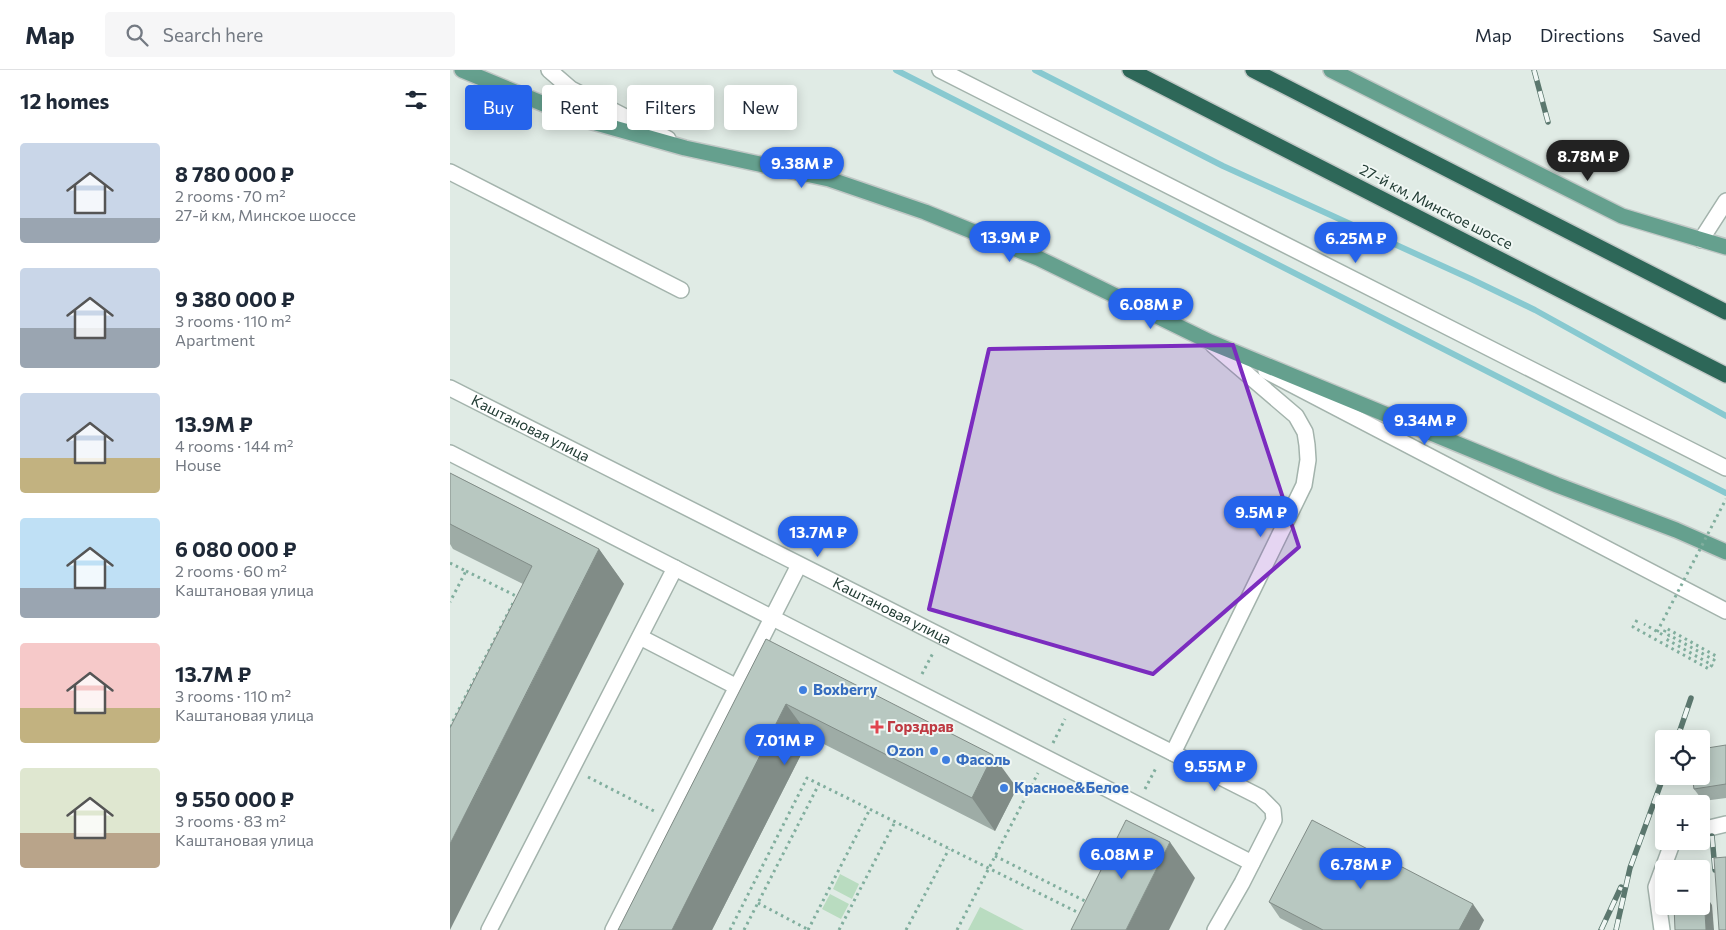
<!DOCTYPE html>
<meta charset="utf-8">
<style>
body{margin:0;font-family:Commissioner,sans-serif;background:#f6f6f7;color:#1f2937;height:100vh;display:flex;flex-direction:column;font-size:19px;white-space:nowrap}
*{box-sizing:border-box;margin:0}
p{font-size:16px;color:#747a83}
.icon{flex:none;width:28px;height:28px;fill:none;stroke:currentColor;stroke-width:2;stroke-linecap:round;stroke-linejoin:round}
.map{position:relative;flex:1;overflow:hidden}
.panel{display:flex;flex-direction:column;background:#fff;width:450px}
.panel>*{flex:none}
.hud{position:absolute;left:15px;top:15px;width:475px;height:45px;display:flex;gap:10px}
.tools{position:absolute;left:1205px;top:660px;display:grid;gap:10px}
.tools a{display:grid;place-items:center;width:55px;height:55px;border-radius:5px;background:#fff;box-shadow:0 2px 12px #0003;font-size:25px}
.price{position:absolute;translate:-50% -42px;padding:0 11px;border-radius:18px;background:#2563eb;color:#fff;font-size:16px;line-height:32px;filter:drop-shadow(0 1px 2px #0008)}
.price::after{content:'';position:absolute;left:50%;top:30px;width:15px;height:11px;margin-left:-8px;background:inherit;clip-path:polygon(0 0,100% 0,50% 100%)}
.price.on{background:#222;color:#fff}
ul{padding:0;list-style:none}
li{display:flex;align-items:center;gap:15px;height:125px;padding:0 20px}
li span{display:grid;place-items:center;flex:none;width:140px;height:100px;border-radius:5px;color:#555}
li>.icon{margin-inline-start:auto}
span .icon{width:60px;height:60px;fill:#fffc;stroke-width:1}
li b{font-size:21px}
h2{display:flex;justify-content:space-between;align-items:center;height:60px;padding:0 20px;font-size:21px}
.chip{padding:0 18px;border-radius:5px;background:#fff;box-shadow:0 2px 12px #0003;font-size:18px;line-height:45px}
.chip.on{background:#2563eb;color:#fff}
header{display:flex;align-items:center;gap:30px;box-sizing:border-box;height:70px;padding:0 25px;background:#fff;border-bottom:1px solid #e0e1e3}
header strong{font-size:24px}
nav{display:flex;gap:28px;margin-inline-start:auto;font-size:18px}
.search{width:350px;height:45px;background:#f6f6f7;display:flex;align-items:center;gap:12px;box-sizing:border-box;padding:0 18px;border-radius:5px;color:#747a83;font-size:19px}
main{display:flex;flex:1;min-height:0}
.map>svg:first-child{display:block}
.green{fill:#b9dcc0}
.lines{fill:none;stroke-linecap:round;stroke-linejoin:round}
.stream{stroke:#88c9d0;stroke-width:6}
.minor-casing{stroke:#a3b3ac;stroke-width:18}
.major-casing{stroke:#c1c8c6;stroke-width:18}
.highway-casing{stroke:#c1c8c6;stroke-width:18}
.path{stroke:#81ae9e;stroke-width:3;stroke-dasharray:2.5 4;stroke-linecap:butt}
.minor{stroke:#fff;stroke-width:15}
.major{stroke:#65a08e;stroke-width:15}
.highway{stroke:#2d6758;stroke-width:15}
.rail-casing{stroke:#5b776e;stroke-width:5.5}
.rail{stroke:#f0f7f4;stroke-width:4;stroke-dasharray:11;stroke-linecap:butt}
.path-bridge{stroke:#81ae9e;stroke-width:3;stroke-dasharray:2.5 4;stroke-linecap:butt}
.wall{fill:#9eaca6}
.shaded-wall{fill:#818c87}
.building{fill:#b8c8c1;stroke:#818c87}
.marked{fill:#7b2cbf;fill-opacity:0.2;stroke:#7b2cbf;stroke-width:4;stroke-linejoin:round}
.shop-dot{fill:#3f7fe0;stroke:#f0f7f4;stroke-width:2}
.health-dot{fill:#e0444e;stroke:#f0f7f4;stroke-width:2}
.labels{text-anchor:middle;stroke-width:4;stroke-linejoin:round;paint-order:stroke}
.street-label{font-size:15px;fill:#213b33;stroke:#f0f7f4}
.shop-label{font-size:15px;font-weight:bold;fill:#366cbe;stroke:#f0f7f4;text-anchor:start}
.health-label{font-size:15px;font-weight:bold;fill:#be3a42;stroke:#f0f7f4;text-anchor:start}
</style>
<header>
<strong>Map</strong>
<div class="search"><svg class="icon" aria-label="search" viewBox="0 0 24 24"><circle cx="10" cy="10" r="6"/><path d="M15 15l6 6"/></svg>Search here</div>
<nav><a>Map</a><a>Directions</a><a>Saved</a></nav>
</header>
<main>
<section class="panel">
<h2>12 homes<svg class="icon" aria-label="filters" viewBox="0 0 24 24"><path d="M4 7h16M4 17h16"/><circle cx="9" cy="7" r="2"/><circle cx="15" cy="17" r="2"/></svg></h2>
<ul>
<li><span style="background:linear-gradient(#c9d6e8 75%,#9aa5b1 0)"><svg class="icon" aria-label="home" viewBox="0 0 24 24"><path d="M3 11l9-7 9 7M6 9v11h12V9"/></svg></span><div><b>8 780 000 ₽</b><p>2 rooms · 70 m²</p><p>27-й км, Минское шоссе</p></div></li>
<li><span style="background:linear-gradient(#c9d6e8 60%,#9aa5b1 0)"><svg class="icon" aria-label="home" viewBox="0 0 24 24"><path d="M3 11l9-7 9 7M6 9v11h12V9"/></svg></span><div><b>9 380 000 ₽</b><p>3 rooms · 110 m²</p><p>Apartment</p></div></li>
<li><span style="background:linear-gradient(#c9d6e8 65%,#c2b280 0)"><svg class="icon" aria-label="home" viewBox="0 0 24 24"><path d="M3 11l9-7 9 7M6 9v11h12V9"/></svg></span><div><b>13.9M ₽</b><p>4 rooms · 144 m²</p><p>House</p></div></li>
<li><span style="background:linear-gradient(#bfe0f5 70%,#9aa5b1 0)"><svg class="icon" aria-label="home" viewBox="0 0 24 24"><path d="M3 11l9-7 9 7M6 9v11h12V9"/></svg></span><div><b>6 080 000 ₽</b><p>2 rooms · 60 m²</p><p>Каштановая улица</p></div></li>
<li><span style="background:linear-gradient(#f6c9c9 65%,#c2b280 0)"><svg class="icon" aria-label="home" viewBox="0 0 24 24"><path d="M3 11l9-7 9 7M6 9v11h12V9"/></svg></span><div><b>13.7M ₽</b><p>3 rooms · 110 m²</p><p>Каштановая улица</p></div></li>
<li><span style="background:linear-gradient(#dfe7d0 65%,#b9a48a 0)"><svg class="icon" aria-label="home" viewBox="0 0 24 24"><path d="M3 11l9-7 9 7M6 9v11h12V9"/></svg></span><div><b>9 550 000 ₽</b><p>3 rooms · 83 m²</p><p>Каштановая улица</p></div></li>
</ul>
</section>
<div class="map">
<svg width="1276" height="860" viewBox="0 0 1276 860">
<rect width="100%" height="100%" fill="#e0ebe5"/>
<g class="green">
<polygon points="390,804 409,814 402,829 383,819"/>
<polygon points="380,824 399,834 391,849 372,839"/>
<polygon points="530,837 574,860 518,860"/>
</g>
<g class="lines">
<g class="stream">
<polyline points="446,0 1276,423"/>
<polyline points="585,0 773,96 1021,209 1085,240 1276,346"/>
</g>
<defs>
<g id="minor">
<polyline points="99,0 121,19 218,69"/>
<polyline points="490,0 1276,398"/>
<polyline points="0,102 231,220"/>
<polyline points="1251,170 1276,131"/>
<polyline points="816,301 1276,541"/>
<path id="s1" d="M0,318L810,727L823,740L824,750L792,813L765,860"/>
<polyline points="0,383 802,793"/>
<polyline points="190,567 287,617"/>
<polyline points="723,683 854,415 858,390 857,375 855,362 846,346 763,275"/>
<polyline points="1251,760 1276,754"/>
<polyline points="39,860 225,498"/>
<polyline points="163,860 349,495"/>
<polyline points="1212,860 1206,817 1223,771"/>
</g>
<g id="major">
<polyline points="12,0 125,47 235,78 379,109 475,142 588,188 760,272 1107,415 1226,460 1276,482"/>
<polyline points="881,0 1172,146 1276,177"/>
</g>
<g id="highway">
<polyline points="680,0 1276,305"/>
<polyline points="803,0 1276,242"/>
</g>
</defs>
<use href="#minor" class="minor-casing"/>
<use href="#major" class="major-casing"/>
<use href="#highway" class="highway-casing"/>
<g class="path">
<polyline points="0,493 16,501 0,532"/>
<polyline points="16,501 70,528"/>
<polyline points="1187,550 1183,557 1259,599 1262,595 1216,569 1219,565 1264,590 1266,586 1216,558 1213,565 1194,554"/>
<polyline points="472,604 484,581"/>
<polyline points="0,657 63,533"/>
<polyline points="603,673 615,649"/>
<polyline points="138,707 204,741"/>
<polyline points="695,719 707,696"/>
<polyline points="545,786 637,832"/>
<polyline points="308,833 359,860"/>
<polyline points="280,860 357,708 369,714"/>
<polyline points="294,860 369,714 631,844"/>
<polyline points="358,860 420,739"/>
<polyline points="389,860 445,752"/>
<polyline points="456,860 499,779"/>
<polyline points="507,860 588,703"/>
</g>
<use href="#minor" class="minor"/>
<use href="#major" class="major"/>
<use href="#highway" class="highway"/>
<defs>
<g id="rail">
<polyline points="1084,0 1098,52"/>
<polyline points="1227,669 1241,628"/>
<polyline points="1262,766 1265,800"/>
<polyline points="1151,860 1171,817"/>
<polyline points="1166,860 1180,798 1214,705"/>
</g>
</defs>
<use href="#rail" class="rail-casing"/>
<use href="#rail" class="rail"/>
<polyline class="path-bridge" points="1207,562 1276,429"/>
</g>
<g class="wall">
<polygon points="0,403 149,479 174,514 73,514 3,479 0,474"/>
<polygon points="316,569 567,718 545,761 360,667 262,860 168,860"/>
<polygon points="1276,675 1276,728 1253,731 1244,719"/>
<polygon points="819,832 1034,850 1029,860 853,860 830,848"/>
</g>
<g class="shaded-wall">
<polygon points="149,479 174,514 0,860 0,774"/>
<polygon points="336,634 360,667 262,860 222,860"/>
<polygon points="543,685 567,718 545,761 522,728"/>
<polygon points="720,772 745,808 719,860 676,860"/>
<polygon points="1254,823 1262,835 1264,860 1256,860"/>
<polygon points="1023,834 1034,850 1029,860 1009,860"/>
</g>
<g class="building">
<polygon points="0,403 149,479 0,774 0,658 82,496 0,454"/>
<polygon points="316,569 543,685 522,728 336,634 222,860 168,860"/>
<polygon points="1276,675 1276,714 1244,719 1242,706 1251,706 1251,679"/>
<polygon points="676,750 720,772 676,860 621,860"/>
<polygon points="862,750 1023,834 1009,860 873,860 819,832"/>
<polygon points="1276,787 1276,860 1269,860 1264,788"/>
<polygon points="1251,823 1254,823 1256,860 1225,860 1224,836 1251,836"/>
</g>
<path class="marked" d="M783,275L849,477L703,604L479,539L539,279Z"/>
<g class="shop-dot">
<circle cx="353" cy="620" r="5"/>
<circle cx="484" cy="681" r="5"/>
<circle cx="496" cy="690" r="5"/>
<circle cx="554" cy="718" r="5"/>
</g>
<path class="health-dot" d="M424.5 649.5h5v5h5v5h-5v5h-5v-5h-5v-5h5z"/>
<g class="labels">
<g class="street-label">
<text transform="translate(986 137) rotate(27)" y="5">27-й км, Минское шоссе</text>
<text dy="5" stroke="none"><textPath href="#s1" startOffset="90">Каштановая улица</textPath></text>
<text dy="5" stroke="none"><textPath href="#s1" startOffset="495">Каштановая улица</textPath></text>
</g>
<g class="shop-label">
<text x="363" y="625">Boxberry</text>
<text x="474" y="686" text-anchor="end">Ozon</text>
<text x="506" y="695">Фасоль</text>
<text x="564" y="723">Красное&amp;Белое</text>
</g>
<g class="health-label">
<text x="437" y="662">Горздрав</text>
</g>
</g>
</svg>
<div class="tools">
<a><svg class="icon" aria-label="locate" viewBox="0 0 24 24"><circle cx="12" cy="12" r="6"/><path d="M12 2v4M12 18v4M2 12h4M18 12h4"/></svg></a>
<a>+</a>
<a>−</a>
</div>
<b class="price on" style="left:1138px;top:112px">8.78M ₽</b>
<b class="price" style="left:352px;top:119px">9.38M ₽</b>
<b class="price" style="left:560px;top:193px">13.9M ₽</b>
<b class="price" style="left:906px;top:194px">6.25M ₽</b>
<b class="price" style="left:701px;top:260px">6.08M ₽</b>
<b class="price" style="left:975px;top:376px">9.34M ₽</b>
<b class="price" style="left:811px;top:468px">9.5M ₽</b>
<b class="price" style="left:368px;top:488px">13.7M ₽</b>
<b class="price" style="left:335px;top:696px">7.01M ₽</b>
<b class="price" style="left:765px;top:722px">9.55M ₽</b>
<b class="price" style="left:672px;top:810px">6.08M ₽</b>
<b class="price" style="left:911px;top:820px">6.78M ₽</b>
<div class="hud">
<a class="chip on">Buy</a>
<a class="chip">Rent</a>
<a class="chip">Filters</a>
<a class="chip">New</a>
</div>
</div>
</main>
